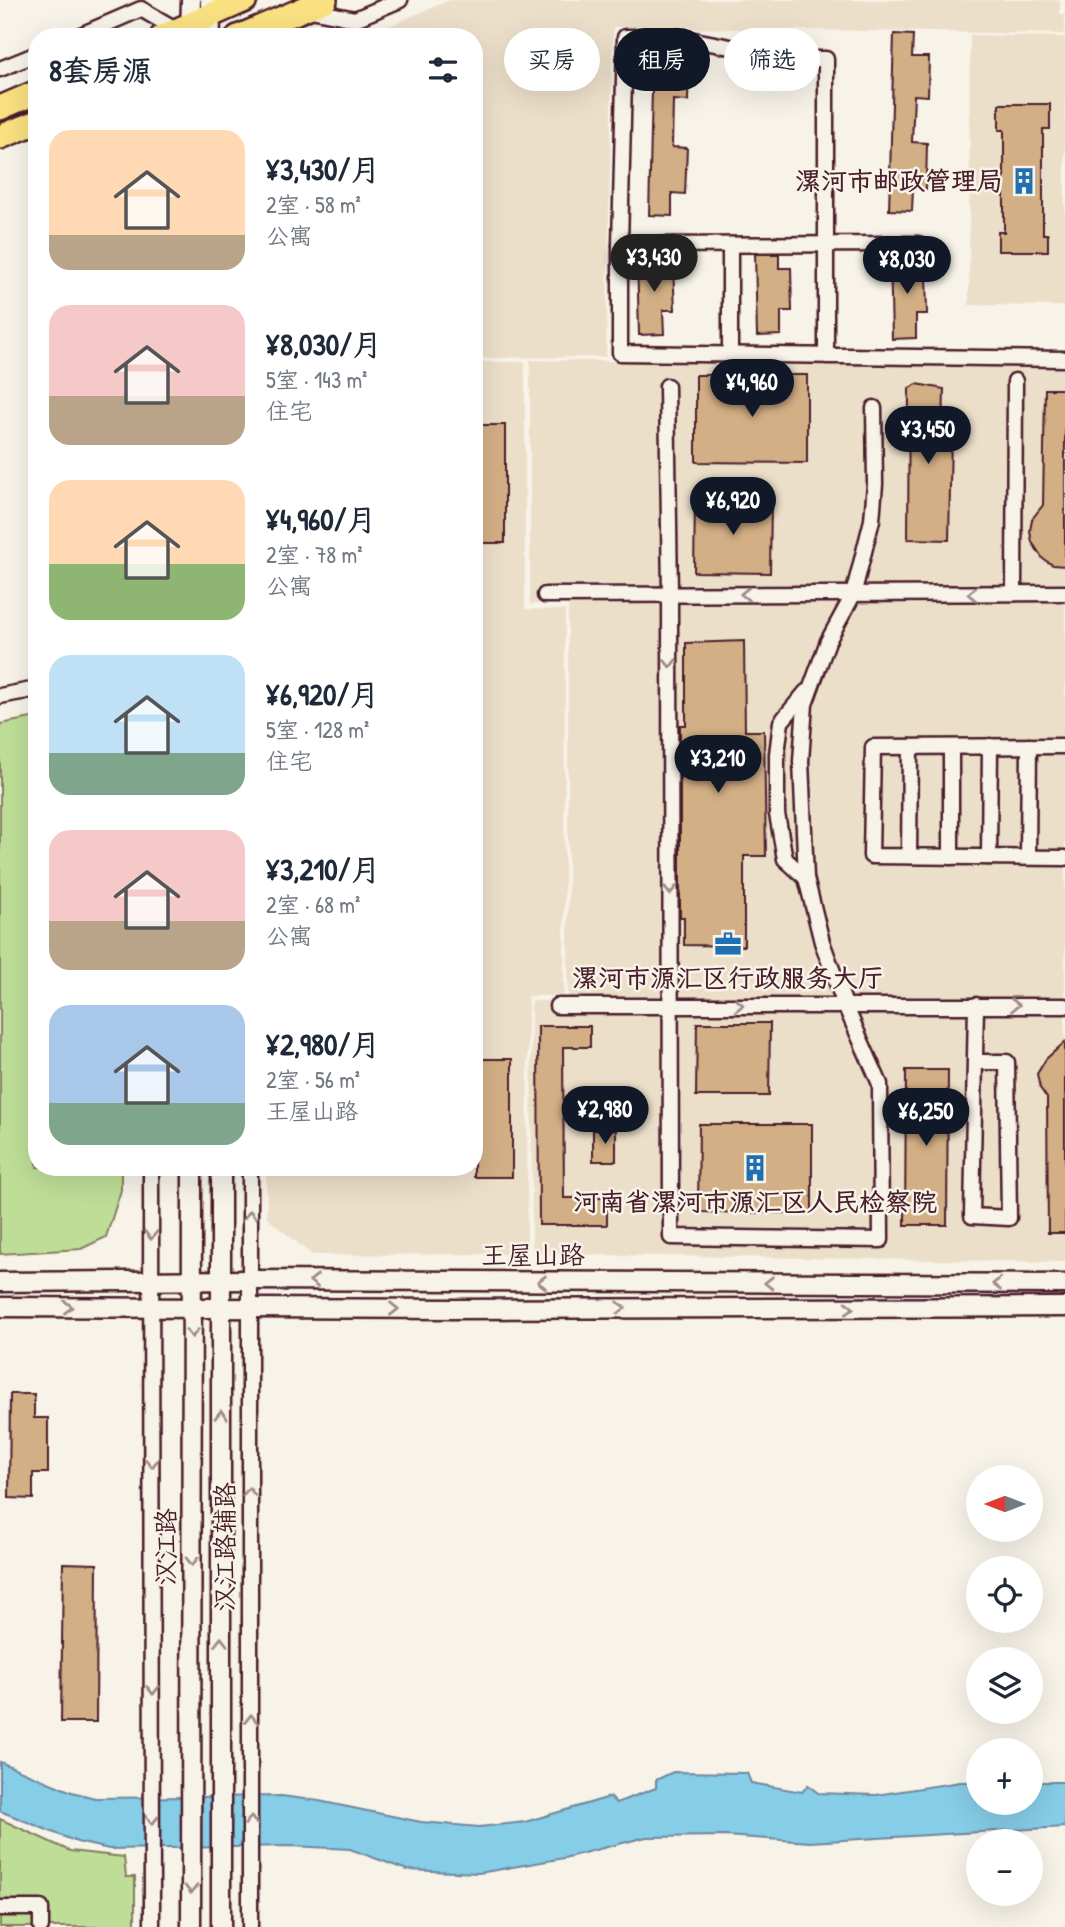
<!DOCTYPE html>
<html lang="zh">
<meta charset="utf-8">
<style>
body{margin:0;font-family:"Patrick Hand","LXGW WenKai TC",sans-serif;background:#f2f2f3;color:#1f2937;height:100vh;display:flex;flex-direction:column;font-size:26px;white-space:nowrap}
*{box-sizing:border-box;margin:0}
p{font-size:23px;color:#747a83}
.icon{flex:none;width:38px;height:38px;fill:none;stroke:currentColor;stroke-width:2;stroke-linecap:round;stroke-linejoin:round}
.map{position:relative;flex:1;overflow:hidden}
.panel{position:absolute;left:28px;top:28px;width:455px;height:1148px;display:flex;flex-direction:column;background:#fff;border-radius:28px;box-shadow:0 7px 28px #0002}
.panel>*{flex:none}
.top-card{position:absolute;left:504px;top:28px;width:455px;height:63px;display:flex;gap:14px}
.needle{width:46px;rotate:270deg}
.fabs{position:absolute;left:966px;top:1465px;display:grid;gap:14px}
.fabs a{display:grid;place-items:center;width:77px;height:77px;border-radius:50%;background:#fff;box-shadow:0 7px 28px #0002;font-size:35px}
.price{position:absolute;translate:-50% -60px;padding:0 16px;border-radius:24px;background:#111827;color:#fff;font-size:23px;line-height:46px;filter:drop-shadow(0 2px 4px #0008)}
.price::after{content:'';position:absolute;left:50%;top:42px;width:21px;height:16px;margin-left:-10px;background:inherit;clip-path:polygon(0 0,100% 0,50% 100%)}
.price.current{background:#222;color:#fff}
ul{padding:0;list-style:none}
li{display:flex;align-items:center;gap:21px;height:175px;padding:0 21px}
li span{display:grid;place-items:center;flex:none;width:196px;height:140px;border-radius:21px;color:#555}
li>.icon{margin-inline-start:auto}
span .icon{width:84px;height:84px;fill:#fffc;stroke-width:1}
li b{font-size:30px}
h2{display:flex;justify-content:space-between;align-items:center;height:84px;padding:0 21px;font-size:30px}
.chip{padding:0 24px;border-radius:32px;background:#fff;box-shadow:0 7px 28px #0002;font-size:24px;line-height:63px}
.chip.current{background:#111827;color:#fff}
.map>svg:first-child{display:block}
.built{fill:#ecdfca}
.green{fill:#bede97;stroke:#847e61;stroke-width:2}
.water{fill:#86cde7;stroke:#6e879c;stroke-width:2}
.building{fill:#d3af85;stroke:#4a1f2b;stroke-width:2}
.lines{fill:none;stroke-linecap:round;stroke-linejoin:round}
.minor-casing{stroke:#4a1f2b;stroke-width:19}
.tertiary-casing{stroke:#4a1f2b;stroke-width:23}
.trunk-casing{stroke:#4a1f2b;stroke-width:28}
.minor{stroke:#f7f3e8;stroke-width:14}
.tertiary{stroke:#f7f3e8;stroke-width:18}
.trunk{stroke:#f9e181;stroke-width:23}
.oneway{stroke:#a0898a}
.labels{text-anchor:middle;stroke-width:5;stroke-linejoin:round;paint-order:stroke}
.poi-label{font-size:26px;font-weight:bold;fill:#4a1f2b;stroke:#f7f3e8}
.street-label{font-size:26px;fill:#4a1f2b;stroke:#f7f3e8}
</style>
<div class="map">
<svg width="1065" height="1927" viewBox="0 0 1065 1927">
<rect width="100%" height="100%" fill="#f7f3e8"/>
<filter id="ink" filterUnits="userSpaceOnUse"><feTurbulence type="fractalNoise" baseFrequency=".0143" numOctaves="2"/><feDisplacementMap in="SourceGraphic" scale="14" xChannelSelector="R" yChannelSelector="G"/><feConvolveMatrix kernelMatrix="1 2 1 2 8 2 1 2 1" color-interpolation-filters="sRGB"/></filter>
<g filter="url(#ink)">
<g class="built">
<polygon points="450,0 1060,0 1060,14 1065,15 1065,34 613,27 606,357 474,358 474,37 364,37"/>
<polygon points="970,35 1065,37 1065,306 969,305"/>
<polygon points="530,360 1065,366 1065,1262 532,1254 531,1001 568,1000 568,605 530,604"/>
<polygon points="474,362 525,362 525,609 565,610 564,996 528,996 527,1254 312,1255 267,1218 266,1167 474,1167"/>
</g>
<g class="green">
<polygon points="37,717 37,1167 121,1167 121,1190 106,1237 81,1249 0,1254 0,724"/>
<polygon points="0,1819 70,1851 124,1857 126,1877 135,1877 135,1927 0,1927"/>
</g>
<polygon class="water" points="0,1762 72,1792 95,1798 282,1796 319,1801 421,1822 479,1827 525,1822 610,1797 616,1803 656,1788 656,1780 673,1772 747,1773 751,1783 802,1792 808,1785 818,1793 876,1795 960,1782 978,1782 978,1802 1031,1802 1031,1782 1065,1782 1065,1827 810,1842 725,1836 646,1837 564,1858 479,1873 407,1870 350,1849 292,1846 109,1849 77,1842 0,1811"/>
<g class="building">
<polygon points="894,34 913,35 912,57 929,57 928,96 914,95 912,142 927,143 926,189 913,188 912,211 889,210"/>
<polygon points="653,47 672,47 672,62 689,62 688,101 673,100 672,147 687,148 685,194 672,193 672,216 649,215"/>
<polygon points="999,104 1050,104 1050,129 1043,129 1043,234 1048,234 1048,251 998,251 998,232 1004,232 1004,130 999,130"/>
<polygon points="661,254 661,267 673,267 675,310 663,310 664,334 639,335 637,255"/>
<polygon points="755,254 779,254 779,268 791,268 792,311 781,311 781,335 757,336"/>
<polygon points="890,254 914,254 915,271 926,271 927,314 916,314 916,338 892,339"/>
<polygon points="696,375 807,375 807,463 696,462"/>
<polygon points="917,384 944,389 943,435 951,435 949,540 908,539 909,388"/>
<polygon points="1045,389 1065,389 1065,566 1053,565 1043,559 1032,542 1030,531 1032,519 1043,505"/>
<rect x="474" y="425" width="31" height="118"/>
<polygon points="695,501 771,502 770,573 694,572"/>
<polygon points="744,641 745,731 764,731 766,856 744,856 744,946 684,945 684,917 680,917 680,725 686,725 686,643"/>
<polygon points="697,1023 770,1023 769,1096 696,1096"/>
<polygon points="538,1026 590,1026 590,1047 563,1047 564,1198 607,1198 607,1225 539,1225"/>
<polygon points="1065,1042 1065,1233 1048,1233 1047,1098 1040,1088 1037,1074 1046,1059"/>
<rect x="474" y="1059" width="38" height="118"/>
<polygon points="906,1070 948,1070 947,1225 905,1225"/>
<polygon points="699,1124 812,1124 812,1213 698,1212"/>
<rect x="593" y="1130" width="23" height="31"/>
<polygon points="10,1394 34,1394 34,1418 48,1418 48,1473 33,1473 33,1499 9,1498"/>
<polygon points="63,1563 97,1564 96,1722 61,1722"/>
</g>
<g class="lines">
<defs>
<g id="minor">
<polyline points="306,9 355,19 400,0"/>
<polyline points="76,37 141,9 177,30"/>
<polyline points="0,69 37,54"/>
<polyline points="620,245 919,244"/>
<polyline points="730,245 730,354"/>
<polyline points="826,356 826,59 792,59 679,37 625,37 620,245 620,353 1065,359"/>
<polyline points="667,386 670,594 671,1237 881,1240 880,1084 845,1005 822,942 806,878 801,761 805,704 828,641 853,595 872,520 875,484 874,408"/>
<polyline points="1014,593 1015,381"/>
<polyline points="545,595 1065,593"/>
<polyline points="0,696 37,689"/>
<polyline points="1065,746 873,747 871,856 1065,858"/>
<polyline points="951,747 951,857"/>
<polyline points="909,856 910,747"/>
<polyline points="989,857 990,746"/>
<polyline points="1028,857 1029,746"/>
<polyline points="806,878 785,859 777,814 777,754 781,722 806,692"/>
<polyline points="976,1005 972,1216 1009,1218 1007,1062 976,1062"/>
<polyline points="557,1006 1065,1006"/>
<polyline points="151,1167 152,1927"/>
<polyline points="250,1167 250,1927"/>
<polyline points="0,1908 41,1908 41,1927"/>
</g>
<g id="tertiary">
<polyline points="210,0 211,37"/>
<polyline points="190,35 191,0"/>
<polyline points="221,1167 221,1927"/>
<polyline points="0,1282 249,1280 1065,1284"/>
<polyline points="0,1307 454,1309 1065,1307"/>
<polyline points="191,1927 192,1167"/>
</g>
<g id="trunk">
<polyline points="162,37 245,0"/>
<polyline points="238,37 325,0"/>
<polyline points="0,108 37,92"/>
<polyline points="0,137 37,122"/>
</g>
</defs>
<use href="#minor" class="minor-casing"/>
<use href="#tertiary" class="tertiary-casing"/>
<use href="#trunk" class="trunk-casing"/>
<use href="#minor" class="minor"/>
<use href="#tertiary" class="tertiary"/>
<use href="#trunk" class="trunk"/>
</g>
<defs><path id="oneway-chevron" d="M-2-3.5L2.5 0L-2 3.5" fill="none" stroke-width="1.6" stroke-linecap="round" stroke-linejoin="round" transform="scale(1.75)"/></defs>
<g class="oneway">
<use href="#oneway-chevron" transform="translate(745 594) rotate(-180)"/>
<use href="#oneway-chevron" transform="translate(972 594) rotate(180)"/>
<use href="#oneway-chevron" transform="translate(670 663) rotate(90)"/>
<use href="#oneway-chevron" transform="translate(670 890) rotate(90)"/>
<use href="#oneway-chevron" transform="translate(739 1005)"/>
<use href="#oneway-chevron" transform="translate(1015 1005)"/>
<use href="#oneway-chevron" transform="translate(250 1215) rotate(-90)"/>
<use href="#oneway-chevron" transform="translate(151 1235) rotate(90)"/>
<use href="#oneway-chevron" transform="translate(314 1281) rotate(-180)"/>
<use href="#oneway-chevron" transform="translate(542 1282) rotate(-180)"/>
<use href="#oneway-chevron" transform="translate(769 1283) rotate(-180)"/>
<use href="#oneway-chevron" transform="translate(997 1284) rotate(-180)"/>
<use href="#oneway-chevron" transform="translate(68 1307)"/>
<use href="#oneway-chevron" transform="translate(621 1308)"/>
<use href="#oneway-chevron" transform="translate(849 1308)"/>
<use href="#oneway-chevron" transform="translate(394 1309) rotate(1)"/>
<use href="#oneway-chevron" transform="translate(192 1333) rotate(90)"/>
<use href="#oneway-chevron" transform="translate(221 1415) rotate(-90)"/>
<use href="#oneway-chevron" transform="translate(152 1463) rotate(90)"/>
<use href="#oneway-chevron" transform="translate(249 1492) rotate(-90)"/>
<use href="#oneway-chevron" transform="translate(192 1561) rotate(90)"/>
<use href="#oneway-chevron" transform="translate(221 1642) rotate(-90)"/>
<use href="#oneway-chevron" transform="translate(153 1690) rotate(90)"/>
<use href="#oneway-chevron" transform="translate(251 1719) rotate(-90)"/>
<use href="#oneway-chevron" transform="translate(152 1820) rotate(91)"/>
<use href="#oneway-chevron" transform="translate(251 1821) rotate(-90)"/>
<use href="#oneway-chevron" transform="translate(191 1889) rotate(90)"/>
</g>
</g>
<defs>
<symbol id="building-bare" viewBox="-9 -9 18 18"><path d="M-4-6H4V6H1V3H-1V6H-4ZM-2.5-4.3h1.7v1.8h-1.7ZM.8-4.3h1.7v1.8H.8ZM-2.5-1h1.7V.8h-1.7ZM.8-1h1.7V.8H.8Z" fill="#1f6fb2" stroke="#f7f3e8" stroke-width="2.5" paint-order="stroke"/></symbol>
<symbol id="office-bare" viewBox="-9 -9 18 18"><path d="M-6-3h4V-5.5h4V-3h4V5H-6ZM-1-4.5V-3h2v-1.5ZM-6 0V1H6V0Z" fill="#1f6fb2" stroke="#f7f3e8" stroke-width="2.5" paint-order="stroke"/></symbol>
</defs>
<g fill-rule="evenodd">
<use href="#building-bare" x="1005" y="162" width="38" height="38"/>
<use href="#office-bare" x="709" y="925" width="38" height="38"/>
<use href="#building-bare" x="736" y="1149" width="38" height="38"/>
</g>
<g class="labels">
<g class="poi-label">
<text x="1003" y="190" text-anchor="end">漯河市邮政管理局</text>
<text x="728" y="987">漯河市源汇区行政服务大厅</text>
<text x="755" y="1211">河南省漯河市源汇区人民检察院</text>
</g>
<g class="street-label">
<text x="533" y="1264">王屋山路</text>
<text transform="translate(166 1547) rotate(-90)" y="9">汉江路</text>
<text transform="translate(225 1547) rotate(-90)" y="9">汉江路辅路</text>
</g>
</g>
</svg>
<div class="fabs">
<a><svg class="needle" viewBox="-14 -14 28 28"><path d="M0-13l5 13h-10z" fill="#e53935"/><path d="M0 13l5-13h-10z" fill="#747a83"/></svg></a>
<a><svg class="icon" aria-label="locate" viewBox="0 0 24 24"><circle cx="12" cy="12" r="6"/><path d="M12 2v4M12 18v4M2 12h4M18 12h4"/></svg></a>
<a><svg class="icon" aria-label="layers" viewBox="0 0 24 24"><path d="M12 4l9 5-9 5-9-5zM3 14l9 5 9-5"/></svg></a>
<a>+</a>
<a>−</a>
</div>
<b class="price current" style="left:654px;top:294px">¥3,430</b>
<b class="price" style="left:907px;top:296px">¥8,030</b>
<b class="price" style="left:752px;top:419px">¥4,960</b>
<b class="price" style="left:928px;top:466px">¥3,450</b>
<b class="price" style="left:733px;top:537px">¥6,920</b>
<b class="price" style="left:718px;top:795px">¥3,210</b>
<b class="price" style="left:605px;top:1146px">¥2,980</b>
<b class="price" style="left:926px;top:1148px">¥6,250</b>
<div class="top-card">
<a class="chip">买房</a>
<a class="chip current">租房</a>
<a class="chip">筛选</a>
</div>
<section class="panel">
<h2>8套房源<svg class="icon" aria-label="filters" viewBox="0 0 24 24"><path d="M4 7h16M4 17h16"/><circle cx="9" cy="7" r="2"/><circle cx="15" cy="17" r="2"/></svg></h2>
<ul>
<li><span style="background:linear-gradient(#ffd9b3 75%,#b9a48a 0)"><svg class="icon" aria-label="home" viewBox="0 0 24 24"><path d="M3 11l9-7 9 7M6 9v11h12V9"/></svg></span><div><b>¥3,430/月</b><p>2室 · 58 m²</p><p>公寓</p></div></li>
<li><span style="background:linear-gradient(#f6c9c9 65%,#b9a48a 0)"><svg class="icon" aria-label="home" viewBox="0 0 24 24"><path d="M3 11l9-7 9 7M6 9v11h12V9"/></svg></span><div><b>¥8,030/月</b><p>5室 · 143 m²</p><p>住宅</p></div></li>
<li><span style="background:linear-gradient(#ffd9b3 60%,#8fb573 0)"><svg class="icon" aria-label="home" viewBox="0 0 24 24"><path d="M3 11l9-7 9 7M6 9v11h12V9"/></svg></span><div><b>¥4,960/月</b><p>2室 · 78 m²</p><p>公寓</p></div></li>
<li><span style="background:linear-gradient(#bfe0f5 70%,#7fa58c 0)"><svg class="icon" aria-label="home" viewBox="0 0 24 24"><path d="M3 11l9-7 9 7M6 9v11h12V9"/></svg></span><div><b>¥6,920/月</b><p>5室 · 128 m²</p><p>住宅</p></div></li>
<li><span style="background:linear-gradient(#f6c9c9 65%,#b9a48a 0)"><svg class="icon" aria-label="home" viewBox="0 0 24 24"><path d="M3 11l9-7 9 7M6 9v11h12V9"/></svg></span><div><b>¥3,210/月</b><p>2室 · 68 m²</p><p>公寓</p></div></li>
<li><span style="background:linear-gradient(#a9c7e8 70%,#7fa58c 0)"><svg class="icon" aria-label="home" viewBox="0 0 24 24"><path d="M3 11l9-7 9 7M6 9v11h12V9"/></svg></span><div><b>¥2,980/月</b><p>2室 · 56 m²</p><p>王屋山路</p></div></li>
</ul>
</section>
</div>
